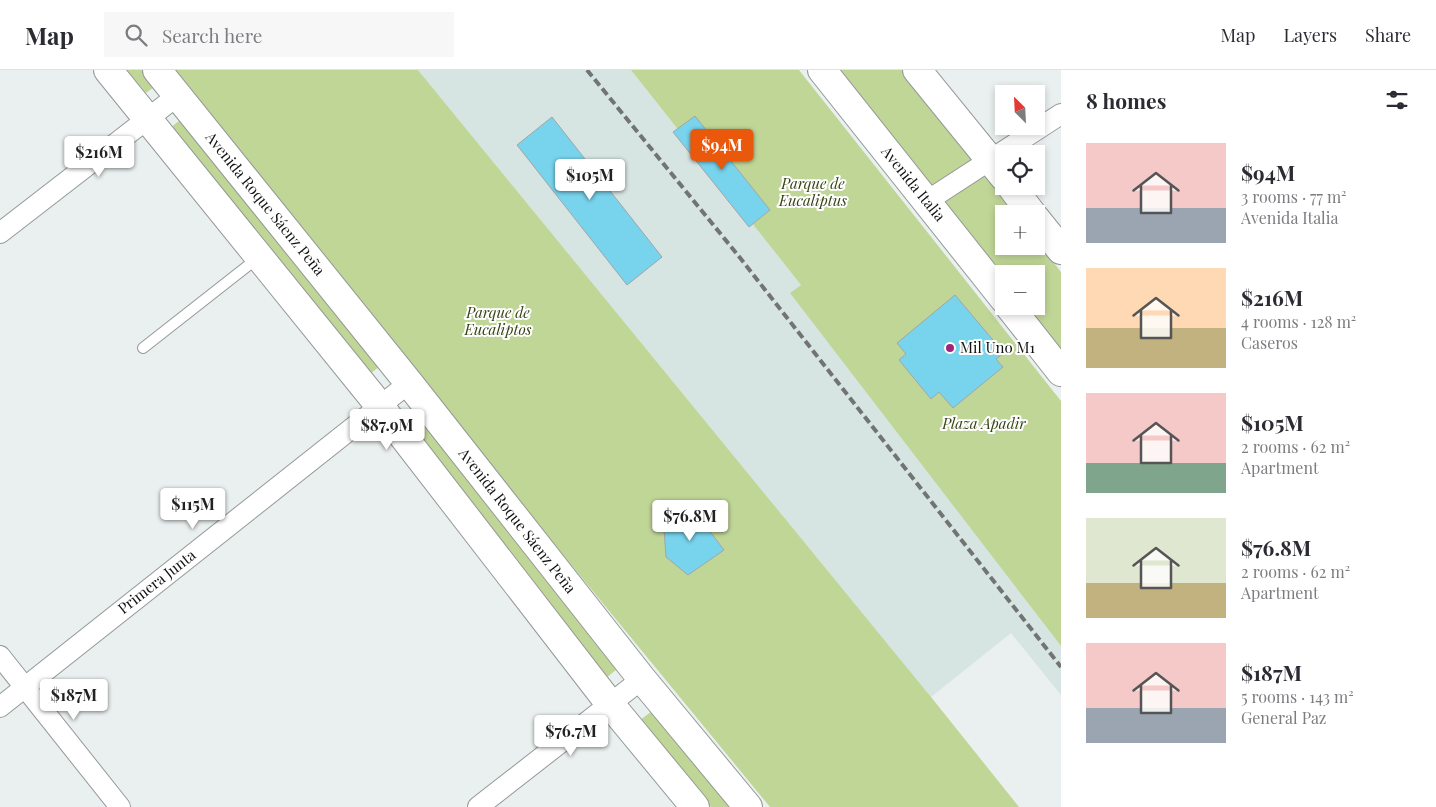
<!DOCTYPE html>
<meta charset="utf-8">
<style>
body{margin:0;font-family:"Playfair Display",serif;background:#f7f7f7;color:#2b2b33;height:100vh;display:flex;flex-direction:column;font-size:19px;white-space:nowrap}
*{box-sizing:border-box;margin:0}
p{font-size:16px;color:#7c7c81}
.icon{flex:none;width:28px;height:28px;fill:none;stroke:currentColor;stroke-width:2;stroke-linecap:round;stroke-linejoin:round}
.map{position:relative;flex:1;overflow:hidden}
.sheet{display:flex;flex-direction:column;background:#fff;width:375px}
.sheet>*{flex:none}
.needle{width:32px;rotate:336deg}
.tools{position:absolute;left:995px;top:15px;display:grid;gap:10px}
.tools a{display:grid;place-items:center;width:50px;height:50px;border-radius:0px;background:#fff;box-shadow:0 2px 8px #0003;font-size:25px}
.price{position:absolute;translate:-50% -42px;padding:0 11px;border-radius:5px;background:#fff;color:#222;font-size:16px;line-height:32px;filter:drop-shadow(0 1px 2px #0008)}
.price::after{content:'';position:absolute;left:50%;top:30px;width:15px;height:11px;margin-left:-8px;background:inherit;clip-path:polygon(0 0,100% 0,50% 100%)}
.price.selected{background:#ea580c;color:#fff}
ul{padding:0;list-style:none}
li{display:flex;align-items:center;gap:15px;height:125px;padding:0 25px}
li span{display:grid;place-items:center;flex:none;width:140px;height:100px;border-radius:0px;color:#555}
li>.icon{margin-inline-start:auto}
span .icon{width:60px;height:60px;fill:#fffc;stroke-width:1}
li b{font-size:21px}
h2{display:flex;justify-content:space-between;align-items:center;height:60px;padding:0 25px;font-size:21px}
header{display:flex;align-items:center;gap:30px;box-sizing:border-box;height:70px;padding:0 25px;background:#fff;border-bottom:1px solid #e1e1e2}
header strong{font-size:24px}
nav{display:flex;gap:28px;margin-inline-start:auto;font-size:18px}
.search{width:350px;height:45px;background:#f7f7f7;display:flex;align-items:center;gap:12px;box-sizing:border-box;padding:0 18px;border-radius:0px;color:#7c7c81;font-size:19px}
main{display:flex;flex:1;min-height:0}
.map>svg:first-child{display:block}
.built{fill:#d6e4e2}
.green{fill:#c0d697}
.building{fill:#78d3ec;stroke:#a1a6a7}
.lines{fill:none;stroke-linecap:round;stroke-linejoin:round}
.lane-casing{stroke:#949998;stroke-width:12}
.street-casing{stroke:#949998;stroke-width:22}
.secondary-casing{stroke:#949998;stroke-width:30}
.lane{stroke:#fff;stroke-width:10}
.street{stroke:#fff;stroke-width:20}
.secondary{stroke:#fff;stroke-width:28}
.rail{stroke:#717473;stroke-width:4;stroke-dasharray:8 4;stroke-linecap:butt}
.poi-dot{fill:#a02479;stroke:#fff;stroke-width:2}
.labels{text-anchor:middle;stroke-width:4;stroke-linejoin:round;paint-order:stroke}
.park-label{font-size:15px;font-style:italic;fill:#354312;stroke:#fff}
.street-label{font-size:15px;fill:#101211;stroke:#fff}
.poi-label{font-size:15px;fill:#101211;stroke:#fff;text-anchor:start}
</style>
<header>
<strong>Map</strong>
<div class="search"><svg class="icon" aria-label="search" viewBox="0 0 24 24"><circle cx="10" cy="10" r="6"/><path d="M15 15l6 6"/></svg>Search here</div>
<nav><a>Map</a><a>Layers</a><a>Share</a></nav>
</header>
<main>
<div class="map">
<svg width="1061" height="737" viewBox="0 0 1061 737">
<rect width="100%" height="100%" fill="#eaf0ef"/>
<polygon class="built" points="418,0 631,0 801,215 791,223 1061,576 1061,625 1011,563 931,627"/>
<g class="green">
<polygon points="127,0 152,0 161,12 146,23"/>
<polygon points="171,0 418,0 931,627 1019,737 770,737 422,313"/>
<polygon points="631,0 799,0 1061,331 1061,576 790,223 801,215"/>
<polygon points="839,0 902,0 1015,144 1004,144 1004,176 1036,176 1036,170 1061,202 1061,281 1026,236 1036,236 1036,204 1004,204 1004,208"/>
<polygon points="188,44 386,292 371,303 170,58"/>
<polygon points="425,344 621,596 606,608 407,358"/>
<polygon points="659,636 738,737 711,737 640,650"/>
</g>
<g class="building">
<polygon points="695,46 770,140 749,157 673,62"/>
<polygon points="552,47 662,187 627,215 517,75"/>
<polygon points="955,225 1004,283 996,289 1003,297 953,338 939,322 931,329 899,290 906,284 897,273"/>
<polygon points="691,436 724,480 688,505 666,487 664,459"/>
</g>
<g class="lines">
<defs>
<polyline id="lane" points="143,278 259,187"/>
<g id="street">
<polyline points="927,131 1061,44"/>
<polyline points="0,163 177,26"/>
<polyline points="0,586 120,737"/>
<polyline points="0,637 409,313"/>
<polyline points="478,737 642,609"/>
</g>
<g id="secondary">
<polyline points="108,0 379,335 610,634 695,737"/>
<polyline points="157,0 409,313 642,609 748,737"/>
<polyline points="822,0 1004,229"/>
<polyline points="917,0 1004,107"/>
<polyline points="1011,116 1032,144"/>
<polyline points="1036,149 1061,180"/>
<polyline points="1009,236 1061,302"/>
</g>
</defs>
<use href="#lane" class="lane-casing"/>
<use href="#street" class="street-casing"/>
<use href="#secondary" class="secondary-casing"/>
<use href="#lane" class="lane"/>
<use href="#street" class="street"/>
<use href="#secondary" class="secondary"/>
<polyline class="rail" points="587,0 737,184 1061,597"/>
</g>
<circle class="poi-dot" cx="950" cy="278" r="5"/>
<g class="labels">
<g class="park-label">
<text x="813" y="119">Parque de<tspan x="813" dy="17">Eucaliptus</tspan></text>
<text x="498" y="248">Parque de<tspan x="498" dy="17">Eucaliptos</tspan></text>
<text x="984" y="359">Plaza Apadir</text>
</g>
<g class="street-label">
<text transform="translate(913 114) rotate(51)" y="5">Avenida Italia</text>
<text transform="translate(265 134) rotate(51)" y="5">Avenida Roque Sáenz Peña</text>
<text transform="translate(517 451) rotate(52)" y="5">Avenida Roque Sáenz Peña</text>
<text transform="translate(157 512) rotate(-38)" y="5">Primera Junta</text>
</g>
<g class="poi-label">
<text x="960" y="283">Mil Uno M1</text>
</g>
</g>
</svg>
<div class="tools">
<a><svg class="needle" viewBox="-14 -14 28 28"><path d="M0-13l5 13h-10z" fill="#e53935"/><path d="M0 13l5-13h-10z" fill="#7c7c81"/></svg></a>
<a><svg class="icon" aria-label="locate" viewBox="0 0 24 24"><circle cx="12" cy="12" r="6"/><path d="M12 2v4M12 18v4M2 12h4M18 12h4"/></svg></a>
<a>+</a>
<a>−</a>
</div>
<b class="price selected" style="left:722px;top:101px">$94M</b>
<b class="price" style="left:99px;top:108px">$216M</b>
<b class="price" style="left:590px;top:131px">$105M</b>
<b class="price" style="left:387px;top:381px">$87.9M</b>
<b class="price" style="left:193px;top:460px">$115M</b>
<b class="price" style="left:690px;top:472px">$76.8M</b>
<b class="price" style="left:74px;top:651px">$187M</b>
<b class="price" style="left:571px;top:687px">$76.7M</b>
</div>
<section class="sheet">
<h2>8 homes<svg class="icon" aria-label="filters" viewBox="0 0 24 24"><path d="M4 7h16M4 17h16"/><circle cx="9" cy="7" r="2"/><circle cx="15" cy="17" r="2"/></svg></h2>
<ul>
<li><span style="background:linear-gradient(#f6c9c9 65%,#9aa5b1 0)"><svg class="icon" aria-label="home" viewBox="0 0 24 24"><path d="M3 11l9-7 9 7M6 9v11h12V9"/></svg></span><div><b>$94M</b><p>3 rooms · 77 m²</p><p>Avenida Italia</p></div></li>
<li><span style="background:linear-gradient(#ffd9b3 60%,#c2b280 0)"><svg class="icon" aria-label="home" viewBox="0 0 24 24"><path d="M3 11l9-7 9 7M6 9v11h12V9"/></svg></span><div><b>$216M</b><p>4 rooms · 128 m²</p><p>Caseros</p></div></li>
<li><span style="background:linear-gradient(#f6c9c9 70%,#7fa58c 0)"><svg class="icon" aria-label="home" viewBox="0 0 24 24"><path d="M3 11l9-7 9 7M6 9v11h12V9"/></svg></span><div><b>$105M</b><p>2 rooms · 62 m²</p><p>Apartment</p></div></li>
<li><span style="background:linear-gradient(#dfe7d0 65%,#c2b280 0)"><svg class="icon" aria-label="home" viewBox="0 0 24 24"><path d="M3 11l9-7 9 7M6 9v11h12V9"/></svg></span><div><b>$76.8M</b><p>2 rooms · 62 m²</p><p>Apartment</p></div></li>
<li><span style="background:linear-gradient(#f6c9c9 65%,#9aa5b1 0)"><svg class="icon" aria-label="home" viewBox="0 0 24 24"><path d="M3 11l9-7 9 7M6 9v11h12V9"/></svg></span><div><b>$187M</b><p>5 rooms · 143 m²</p><p>General Paz</p></div></li>
</ul>
</section>
</main>
